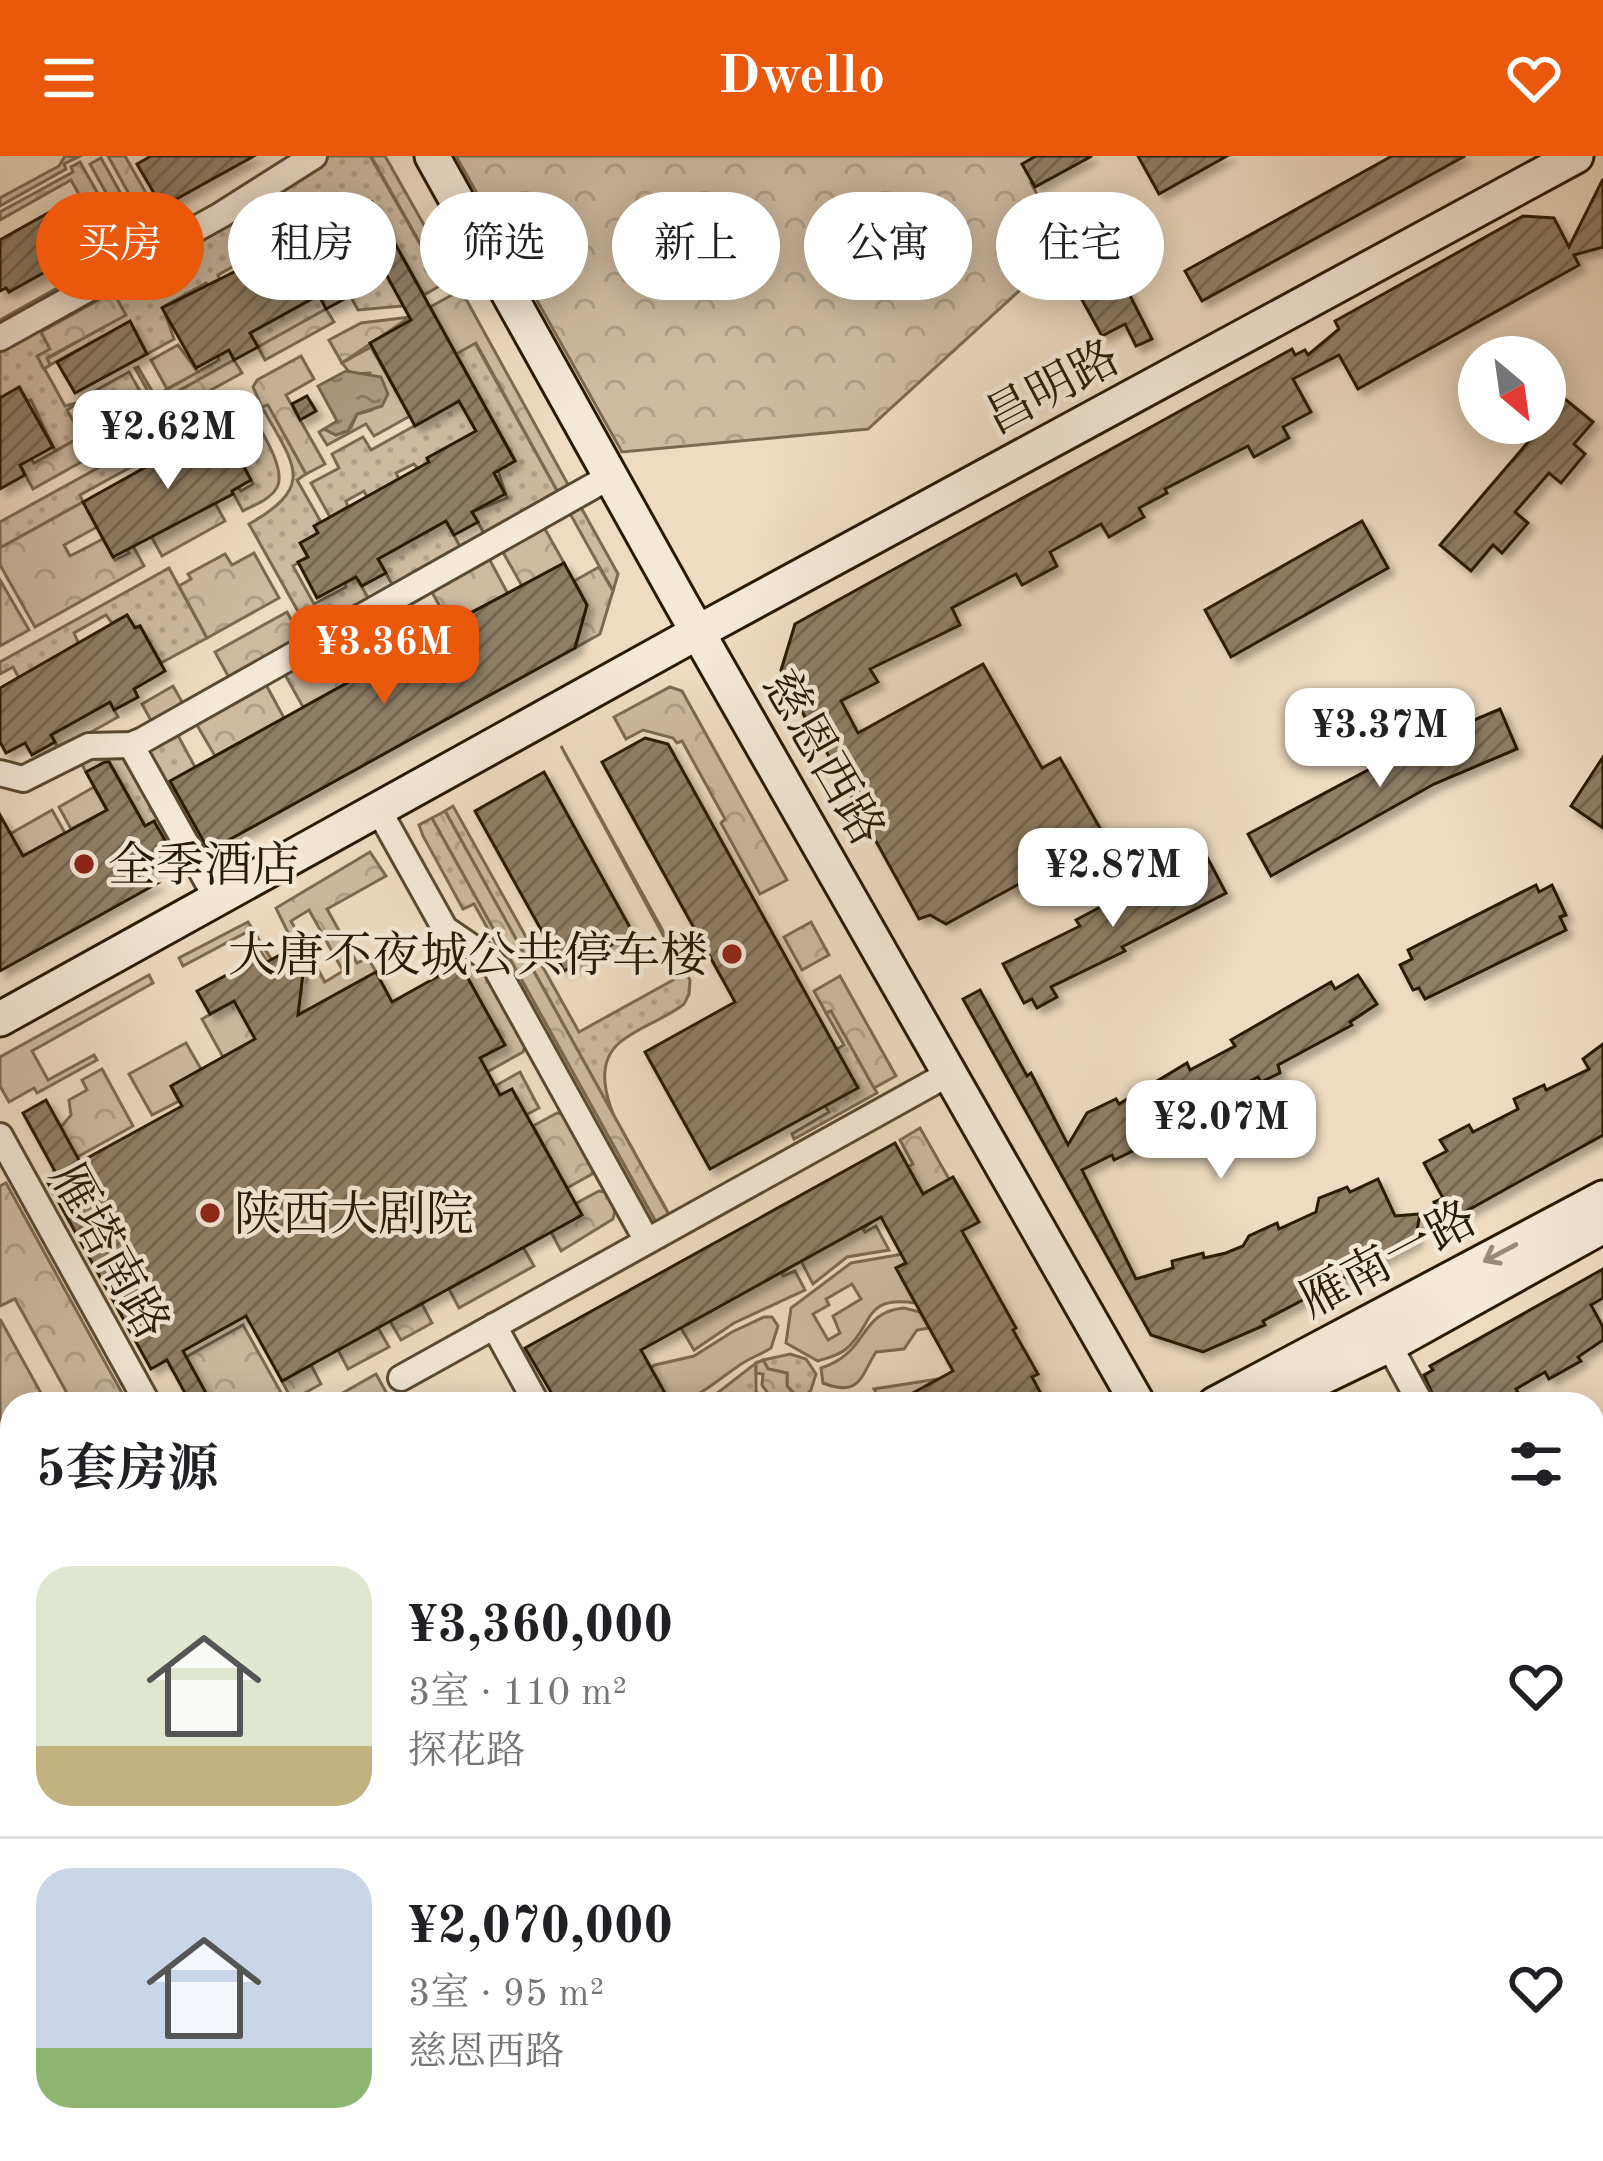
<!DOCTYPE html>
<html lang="zh">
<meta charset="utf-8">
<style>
body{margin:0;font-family:"Old Standard TT","Noto Serif SC",serif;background:#f2f2f2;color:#202124;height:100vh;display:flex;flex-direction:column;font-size:45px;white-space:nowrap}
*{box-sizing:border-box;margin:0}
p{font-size:39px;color:#757577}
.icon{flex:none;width:66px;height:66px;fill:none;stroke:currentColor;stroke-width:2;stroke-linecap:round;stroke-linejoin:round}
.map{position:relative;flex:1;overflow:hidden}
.drawer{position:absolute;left:0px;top:1236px;width:1605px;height:771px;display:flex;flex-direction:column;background:#fff;border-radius:36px 36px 0 0;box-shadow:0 6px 30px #0003}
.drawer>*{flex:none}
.guide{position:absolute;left:36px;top:36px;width:1533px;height:108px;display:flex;gap:24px}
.needle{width:78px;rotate:151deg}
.buttons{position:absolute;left:1458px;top:180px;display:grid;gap:24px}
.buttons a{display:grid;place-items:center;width:108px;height:108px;border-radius:50%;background:#fff;box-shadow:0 6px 30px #0003;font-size:60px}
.price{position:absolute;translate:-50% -102px;padding:0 27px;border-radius:24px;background:#fff;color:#222;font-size:39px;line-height:78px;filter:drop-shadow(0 3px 6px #0008)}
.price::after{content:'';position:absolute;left:50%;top:72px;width:36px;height:27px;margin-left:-18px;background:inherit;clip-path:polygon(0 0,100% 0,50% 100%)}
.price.selected{background:#ea580c;color:#fff}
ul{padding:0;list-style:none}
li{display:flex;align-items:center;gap:36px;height:300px;padding:0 36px}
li+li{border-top:3px solid #e0e0e0}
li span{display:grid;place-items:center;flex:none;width:336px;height:240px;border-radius:36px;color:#555}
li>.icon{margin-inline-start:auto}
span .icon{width:144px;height:144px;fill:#fffc;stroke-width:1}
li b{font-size:51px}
h2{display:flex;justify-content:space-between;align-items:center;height:144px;padding:0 36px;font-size:51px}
.tag{padding:0 42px;border-radius:54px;background:#fff;box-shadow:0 6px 30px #0003;font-size:42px;line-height:108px}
.tag.selected{background:#ea580c;color:#fff}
header{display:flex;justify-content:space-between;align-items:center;height:156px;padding:0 36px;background:#ea580c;color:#fff;font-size:54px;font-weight:800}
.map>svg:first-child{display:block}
.grass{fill:url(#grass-dots);stroke:#7b6a52;stroke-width:3}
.forest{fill:url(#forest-crowns);stroke:#7b6a52;stroke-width:3;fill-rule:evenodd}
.garden{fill:#cdbaa1;stroke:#7b6a52;stroke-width:3;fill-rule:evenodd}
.water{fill:url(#water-ripples);stroke:#77664f;stroke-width:3}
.building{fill:url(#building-hatch);stroke:#291a04;stroke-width:3;filter:url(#shadow)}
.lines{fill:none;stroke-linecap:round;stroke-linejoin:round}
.street-casing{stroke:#5a4a33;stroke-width:30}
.secondary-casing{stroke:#291a04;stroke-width:39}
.street{stroke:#f4e8d7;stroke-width:24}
.secondary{stroke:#f4e8d7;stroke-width:33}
.oneway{stroke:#998b78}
.poi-dot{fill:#8f2418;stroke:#f4e8d7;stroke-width:4.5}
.labels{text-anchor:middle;stroke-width:9;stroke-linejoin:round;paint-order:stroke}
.street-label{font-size:48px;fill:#291a04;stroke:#f4e8d7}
.poi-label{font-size:48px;fill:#291a04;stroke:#f4e8d7;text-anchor:start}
</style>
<header><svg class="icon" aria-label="menu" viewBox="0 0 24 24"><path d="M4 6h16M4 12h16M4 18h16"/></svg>Dwello<svg class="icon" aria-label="heart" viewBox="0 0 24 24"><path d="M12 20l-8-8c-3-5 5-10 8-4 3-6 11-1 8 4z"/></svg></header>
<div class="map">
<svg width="1603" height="2005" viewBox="0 0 1603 2005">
<defs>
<pattern id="grass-dots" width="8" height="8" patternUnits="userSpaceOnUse" patternTransform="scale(3)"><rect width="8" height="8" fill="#cdbaa1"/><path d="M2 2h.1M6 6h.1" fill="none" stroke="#b09f89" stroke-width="1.8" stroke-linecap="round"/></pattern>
<pattern id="forest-crowns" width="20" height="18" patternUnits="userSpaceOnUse" patternTransform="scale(3)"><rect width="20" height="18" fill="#cdbaa1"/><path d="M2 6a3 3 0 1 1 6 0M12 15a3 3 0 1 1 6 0" fill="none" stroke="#b09f89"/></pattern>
<pattern id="water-ripples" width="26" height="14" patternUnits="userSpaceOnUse" patternTransform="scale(3)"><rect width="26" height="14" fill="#ab9981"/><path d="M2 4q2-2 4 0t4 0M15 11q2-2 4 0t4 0" fill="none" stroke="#8b7c67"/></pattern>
<pattern id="building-hatch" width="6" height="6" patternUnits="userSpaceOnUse" patternTransform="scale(3)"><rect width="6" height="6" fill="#8f7e66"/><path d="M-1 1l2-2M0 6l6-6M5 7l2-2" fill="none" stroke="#756652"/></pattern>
<filter id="shadow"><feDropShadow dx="6" dy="6" stdDeviation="3" flood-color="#0004"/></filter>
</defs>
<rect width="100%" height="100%" fill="#eedbc1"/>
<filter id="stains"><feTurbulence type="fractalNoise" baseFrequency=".00167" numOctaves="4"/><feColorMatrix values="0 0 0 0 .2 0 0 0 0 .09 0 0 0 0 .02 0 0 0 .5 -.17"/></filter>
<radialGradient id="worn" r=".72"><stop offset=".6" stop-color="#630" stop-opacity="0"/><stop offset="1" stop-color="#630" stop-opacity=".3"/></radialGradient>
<g class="grass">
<polygon points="328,0 370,0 443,128 424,139 372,47 403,150 358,154 344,129 356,123 359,127 379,115 344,51 300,75 302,80 290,86 287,81 269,91 271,97 240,114 236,109 218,119 220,125 209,131 206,127 163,151 174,183 147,198 129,166 50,209 47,203 125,159 113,136 41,176 50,193 38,201 65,250 80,246 67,254 82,280 55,295 31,244 27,245 20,231 0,242 0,190 237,58"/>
<polygon points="120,97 124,104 0,173 0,164"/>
<polygon points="319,139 326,153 258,191 250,177"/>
<polygon points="475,187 560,340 486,381 472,356 507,342 498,315 515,304 456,198"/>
<polygon points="229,194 234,204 155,248 135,212 138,211 155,240 219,204 217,200"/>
<polygon points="129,216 151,254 106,279 84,241"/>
<path d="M230,239L243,243C253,263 290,313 276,333C269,344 254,349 243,355L232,335L238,331L241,335L253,328L217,264L80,339L83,346L0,392V366Z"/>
<polygon points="459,245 484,289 471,278 427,302 429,306 418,313 414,308 396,317 399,323 367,341 364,335 346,345 348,351 330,361 311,327 339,312 332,298 363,281 371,294"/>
<path d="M268,248L306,318L297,324L321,366L315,370L318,377L301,387L308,401L293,410L314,448L346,431L345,427L356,421L370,445L313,482L249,368C318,329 293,308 262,251Z"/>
<polygon points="578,346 618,418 613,435 567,352"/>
<polygon points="446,365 462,394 394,432 378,403"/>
<polygon points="169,412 207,482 161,507 140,470 135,472 127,459 112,467 106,459 74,477 79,488 19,522 13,511 0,518 0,506"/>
<polygon points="175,574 195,611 209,695 201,699 146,593"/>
<path d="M561,590L690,824L689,838L684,848C664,864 637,871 618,888C574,929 651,1018 669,1059L445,655L453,650L579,876L684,818Z"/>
<polygon points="124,596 164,660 145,670 109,605 86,616 79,603"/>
<polygon points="432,662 656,1066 652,1068 474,748 463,753 423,680 419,669"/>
<polygon points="831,854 877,937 794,983 792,978 829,956 825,950 837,893 844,889 826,857"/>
<polygon points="520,916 539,952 526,959 500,939 495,930"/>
<polygon points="790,1198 806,1203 816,1218 811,1234 798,1248 786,1248 793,1236 787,1230 787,1217 768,1213 763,1204"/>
<polygon points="756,1207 756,1236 781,1248 695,1248 711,1242"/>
</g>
<g class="forest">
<polygon points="65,0 78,1 64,8 66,13 0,50 0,42 59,10"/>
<polygon points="108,0 125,0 159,60 145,67"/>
<polygon points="371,0 385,0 454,122 443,128"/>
<polygon points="456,0 1073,0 1031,27 1066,92 868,273 622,296"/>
<polygon points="80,6 122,80 107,89 71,24 0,64 0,56 73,16 71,11"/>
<polygon points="461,134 571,334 560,340 476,187 456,198 430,151"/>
<polygon points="113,136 126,159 47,202 50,209 44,213 37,200 50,193 41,176"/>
<polygon points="326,153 334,166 265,204 258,191"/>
<polygon points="410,161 342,207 329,184 361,167"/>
<polygon points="301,200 314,223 286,239 325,308 306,318 268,249 262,251 253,231 257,224"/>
<polygon points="234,204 242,217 136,275 134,272 160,257 155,248"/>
<polygon points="95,273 103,288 129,274 131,278 33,333 20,309 31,303 34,307"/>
<polygon points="214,345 225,365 162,400 151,380"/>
<polygon points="83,346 97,371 64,389 70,400 103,383 115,404 129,397 127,393 133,390 144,410 35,471 0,409 0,392"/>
<polygon points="541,366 564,407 522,430 499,389"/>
<polygon points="254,397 279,442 207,482 179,430 191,423 188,418 225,398 232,409"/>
<polygon points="486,397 508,438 449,467 428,429"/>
<polygon points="599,411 613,435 600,478 575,492 587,449 574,425"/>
<polygon points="0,424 29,474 0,490"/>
<polygon points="406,441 427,479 392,499 387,491 354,509 339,482"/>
<polygon points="287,456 304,487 232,527 215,496"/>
<polygon points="335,485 356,522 303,551 283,515"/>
<polygon points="264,525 284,562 215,600 194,564"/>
<polygon points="173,530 186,553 154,570 142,548"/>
<polygon points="670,531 682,535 787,724 760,738 721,667 725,663 682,585 677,587 673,582 643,574 626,583 614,561"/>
<polygon points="110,546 118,561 59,594 51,579"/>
<polygon points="445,655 669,1059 656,1066 432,662"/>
<path d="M370,696L386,720L327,753L357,807L368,802L376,816L223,901L202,863L266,827L267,805L247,776L183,810L179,802L248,766L273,806L301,835L300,801L276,752ZM309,754L343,815L325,826L291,765Z"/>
<polygon points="811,766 829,799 802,814 784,781"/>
<polygon points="470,806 482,812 525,890 523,896 487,916 480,902 504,889 460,808"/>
<polygon points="840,820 896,920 874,932 831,855 826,857 814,835"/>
<polygon points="102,913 133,970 54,1014 64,977 61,971 71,959 69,944 87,934 82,924"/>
<polygon points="557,957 563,958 593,1011 592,1018 567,1032 533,970"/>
<polygon points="920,972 949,1023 923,1038 908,1011 913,1008 900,984"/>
<polygon points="6,1027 128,1248 129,1248 73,1248 15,1143 0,1150 0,1030"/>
<polygon points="599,1035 606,1036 615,1054 613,1063 561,1095 551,1076 575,1048"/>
<polygon points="523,1091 534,1110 459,1152 449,1133"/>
<polygon points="422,1148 432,1167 401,1184 390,1165"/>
<polygon points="0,1163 47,1248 12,1248 12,1284 0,1263"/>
<polygon points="243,1169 284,1242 273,1248 212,1248 188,1207 173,1215 170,1210"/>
<polygon points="378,1172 389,1191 348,1213 338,1194"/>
<polygon points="763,1204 768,1213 787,1217 787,1230 793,1237 786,1248 772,1243 762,1229 763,1218 756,1217 756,1207"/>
<polygon points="311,1209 321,1228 292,1244 282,1225"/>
<polygon points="376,1218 391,1245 323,1248 325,1247"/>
<polygon points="12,1480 12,1571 0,1549 0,1487"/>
<polygon points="776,1995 893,1995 875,2005 758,2005"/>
<polygon points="1182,1995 1259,1995 1265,2005 1164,2005"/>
</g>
<g class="garden">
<polygon points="101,2 140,72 129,78 90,8"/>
<polygon points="178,189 198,216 167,233 151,204"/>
<polygon points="371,191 410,260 374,280 366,268 327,289 319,276 324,273 336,279 351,272 357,258 372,254 370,217 351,218 342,207"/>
<polygon points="94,631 107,654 71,673 59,651"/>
<polygon points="52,654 65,677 23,700 10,678"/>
<polygon points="149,819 153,827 32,895 48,924 94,899 97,904 37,937 34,932 9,946 0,930 0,901"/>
<polygon points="186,887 201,913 171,930 179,945 152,959 129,918"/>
<polygon points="873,1065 863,1073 865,1076 876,1070 889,1094 847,1101 813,1128 801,1105"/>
<path d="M951,1082L896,1112L915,1147C862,1139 874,1170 846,1193C838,1200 827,1202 818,1205L786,1187L791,1152L851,1107L903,1098ZM852,1128L861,1143L833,1160L840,1177L828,1184L813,1158L829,1149L826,1143Z"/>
<polygon points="792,1110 782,1117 783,1120 795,1115 805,1134 734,1167 694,1194 681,1172"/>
<path d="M904,1152L920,1156L929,1172L917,1174L904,1193L876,1196C861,1219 861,1242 823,1227L821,1212C870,1196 858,1156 904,1152Z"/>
<path d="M764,1161H772L778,1170L771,1192C760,1199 747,1203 737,1211C703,1234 696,1248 650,1248L666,1239L593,1248L655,1209L694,1200L732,1176Z"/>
<polygon points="938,1223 893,1248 882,1248 874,1233"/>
</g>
<polygon class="water" points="346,215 381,221 388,238 382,250 357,258 348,275 336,279 324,273 337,265 318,230"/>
<g class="building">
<polygon points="151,0 254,0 162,51 137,8"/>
<polygon points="1036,0 1092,0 1035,31 1022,8"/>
<polygon points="1138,0 1227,0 1159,38"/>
<polygon points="1392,0 1465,0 1202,145 1185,115"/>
<polygon points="1603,23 1603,91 1574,99 1579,109 1358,233 1339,199 1293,223 1311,256 1283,271 1289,282 1254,301 1248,290 1165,333 1167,337 1139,352 1144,361 1109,381 1101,368 1050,396 1057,410 1022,429 1016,418 952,452 960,469 870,513 878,526 841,545 858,577 983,508 1042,612 1060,602 1105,681 946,768 930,759 919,763 827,597 819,567 810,571 781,514 795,468 1292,193 1295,199 1305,194 1308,199 1339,173 1335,165 1523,60 1554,62 1569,91"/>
<polygon points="1082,38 1100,38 1109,98 1152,183 1136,190 1125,168 1102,180 1081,142 1105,128 1093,106"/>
<polygon points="73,43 97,87 9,136 6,132 0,135 0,84"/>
<polygon points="372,46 515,305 494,317 505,338 472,356 478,366 454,379 446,365 378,403 386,417 362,430 356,421 317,442 298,406 308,401 300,387 318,377 314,370 429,306 427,302 476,275 459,245 415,270 370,187 411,164 381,109 344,129 350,140 326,153 319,139 250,177 258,191 234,204 229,194 196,212 162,152 254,106 344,51 349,59"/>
<polygon points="130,165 147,198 75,237 57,206"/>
<polygon points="19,231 53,291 20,309 25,319 0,333 0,242"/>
<polygon points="307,240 316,255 300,264 292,248"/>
<polygon points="1565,243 1593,266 1574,288 1585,298 1561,327 1549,317 1515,356 1528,367 1502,397 1493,389 1471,415 1440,389"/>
<polygon points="221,269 251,324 232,335 233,338 113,401 83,346"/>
<polygon points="1362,365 1388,412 1231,501 1205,454"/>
<polygon points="564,407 587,449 575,492 209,695 170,625 356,522 350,511 387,490 392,499"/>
<polygon points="127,459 135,472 140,470 165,515 134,533 138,541 114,554 110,546 51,579 55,586 32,599 25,587 6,597 0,586 0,532"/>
<polygon points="1500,553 1517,593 1434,628 1271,720 1248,678 1415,589"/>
<polygon points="645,582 668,588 858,932 710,1013 645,896 735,846 602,606"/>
<polygon points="1603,601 1603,672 1571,650"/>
<polygon points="105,606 109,606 145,670 154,665 174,700 123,728 156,728 0,815 0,659 23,700 107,654 86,616"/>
<polygon points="544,616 633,777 564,815 475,655"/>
<polygon points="1207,701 1226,737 1122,791 1125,795 1051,831 1057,841 1037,852 1032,843 1024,847 1003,808 1080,770 1076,764 1106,748 1109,754 1153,731 1149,724 1177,709 1180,715"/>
<polygon points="1536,729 1539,736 1552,729 1566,759 1560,761 1566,774 1425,843 1419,832 1413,834 1400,809 1412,803 1408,794"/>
<polygon points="296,790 303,817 298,859 376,816 392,846 460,808 505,889 480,902 500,939 512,933 582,1059 282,1225 246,1160 183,1195 212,1248 191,1248 167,1204 151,1213 47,1025 57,1019 23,957 46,944 80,1006 182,950 171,930 255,883 234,845 210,858 197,835 254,804 258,811"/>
<polygon points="1358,819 1377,848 1350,866 1352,869 1278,909 1280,917 1261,926 1258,921 1205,949 1209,956 1190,966 1187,959 1132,990 1133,995 1114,1004 1112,999 1082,1014 1136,1123 1173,1112 1172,1105 1203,1097 1204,1102 1226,1097 1243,1090 1249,1080 1277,1067 1279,1073 1316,1056 1319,1042 1347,1031 1350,1036 1378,1023 1395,1060 1420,1058 1415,1085 1263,1165 1265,1169 1203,1196 1151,1179 963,843 980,834 1027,920 1031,917 1068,989 1087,957 1116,943 1119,948 1187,907 1190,914 1235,890 1231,884 1331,826 1335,833"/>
<polygon points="1603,888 1603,979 1443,1068 1434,1046 1443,1042 1424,1007 1447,995 1440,984 1469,969 1473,976 1518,953 1514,943 1544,929 1546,934 1589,913 1583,903"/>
<polygon points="895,987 923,1038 953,1021 979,1066 962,1075 1016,1172 1013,1174 1038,1218 1032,1221 1041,1238 1023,1248 893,1248 953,1215 896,1112 906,1107 881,1061 641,1194 666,1239 650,1248 558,1248 525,1192"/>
<polygon points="1603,1113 1603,1142 1591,1149 1603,1171 1603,1184 1578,1201 1581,1205 1549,1223 1545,1216 1516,1233 1520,1240 1506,1248 1437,1248 1424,1219 1433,1214 1430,1210"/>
</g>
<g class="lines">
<defs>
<g id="street">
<polyline points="0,182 221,59 314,0"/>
<polyline points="131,589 217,743"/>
<polyline points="0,617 23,623 89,590 131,589 143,584 611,320"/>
<polyline points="378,653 445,773 492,805 647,1085"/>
<polyline points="0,980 148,1248"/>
<polyline points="494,1170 537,1248"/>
<polyline points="1389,1189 1421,1248"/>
<polyline points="401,1222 950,917"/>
<polyline points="0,1298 12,1320"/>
<polyline points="1593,1559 1603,1577"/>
<polyline points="379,1995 384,2005"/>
<polyline points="565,1995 570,2005"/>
</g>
<g id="secondary">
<polyline points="432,0 681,447 1138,1248"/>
<polyline points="0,863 698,476 1576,0"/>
<polyline points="1215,1248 1603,1042"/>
<polyline points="1267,1248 1389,1189 1603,1070"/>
<polyline points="0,1914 12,1907"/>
<polyline points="0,1941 12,1935"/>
<polyline points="1573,1995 1578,2005"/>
</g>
</defs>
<use href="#street" class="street-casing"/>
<use href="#secondary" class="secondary-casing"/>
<use href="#street" class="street"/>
<use href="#secondary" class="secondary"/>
</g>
<defs><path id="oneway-shaft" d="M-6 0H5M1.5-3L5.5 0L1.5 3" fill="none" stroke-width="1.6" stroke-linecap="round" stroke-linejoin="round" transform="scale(3)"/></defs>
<use class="oneway" href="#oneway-shaft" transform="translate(1500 1097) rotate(152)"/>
<g class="poi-dot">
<circle cx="84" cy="708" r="12"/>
<circle cx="732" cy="798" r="12"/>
<circle cx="210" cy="1057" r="12"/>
</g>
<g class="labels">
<g class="street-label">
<text transform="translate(1051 230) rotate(-28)" y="17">昌明路</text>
<text transform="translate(825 601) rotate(60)" y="17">慈恩西路</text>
<text transform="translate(111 1094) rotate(61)" y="17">雁塔南路</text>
<text transform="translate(1387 1102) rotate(-28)" y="17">雁南一路</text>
</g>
<g class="poi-label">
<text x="108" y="725">全季酒店</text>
<text x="708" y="815" text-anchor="end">大唐不夜城公共停车楼</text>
<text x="234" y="1074">陕西大剧院</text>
</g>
</g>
<rect width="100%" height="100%" filter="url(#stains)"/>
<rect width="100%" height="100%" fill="url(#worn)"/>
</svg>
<div class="buttons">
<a><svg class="needle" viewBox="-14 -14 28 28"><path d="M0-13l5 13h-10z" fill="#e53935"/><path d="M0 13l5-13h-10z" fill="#757577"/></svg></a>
</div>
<b class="price" style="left:168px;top:336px">¥2.62M</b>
<b class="price selected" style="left:384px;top:551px">¥3.36M</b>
<b class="price" style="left:1380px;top:634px">¥3.37M</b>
<b class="price" style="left:1113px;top:774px">¥2.87M</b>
<b class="price" style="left:1221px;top:1026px">¥2.07M</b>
<div class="guide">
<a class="tag selected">买房</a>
<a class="tag">租房</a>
<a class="tag">筛选</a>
<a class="tag">新上</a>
<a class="tag">公寓</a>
<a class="tag">住宅</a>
</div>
<section class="drawer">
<h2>5套房源<svg class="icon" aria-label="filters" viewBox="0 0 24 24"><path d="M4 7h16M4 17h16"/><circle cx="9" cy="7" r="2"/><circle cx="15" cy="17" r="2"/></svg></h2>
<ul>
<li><span style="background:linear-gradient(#dfe7d0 75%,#c2b280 0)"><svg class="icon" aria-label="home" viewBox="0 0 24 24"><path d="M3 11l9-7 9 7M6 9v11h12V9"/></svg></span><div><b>¥3,360,000</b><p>3室 · 110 m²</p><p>探花路</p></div><svg class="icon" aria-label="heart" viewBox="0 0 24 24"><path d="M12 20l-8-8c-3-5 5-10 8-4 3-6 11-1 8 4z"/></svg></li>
<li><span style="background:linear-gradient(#c9d6e8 75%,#8fb573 0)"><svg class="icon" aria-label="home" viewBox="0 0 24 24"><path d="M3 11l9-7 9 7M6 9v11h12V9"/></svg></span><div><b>¥2,070,000</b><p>3室 · 95 m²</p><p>慈恩西路</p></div><svg class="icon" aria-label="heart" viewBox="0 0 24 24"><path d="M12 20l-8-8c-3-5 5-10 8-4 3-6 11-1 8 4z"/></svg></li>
</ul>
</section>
</div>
